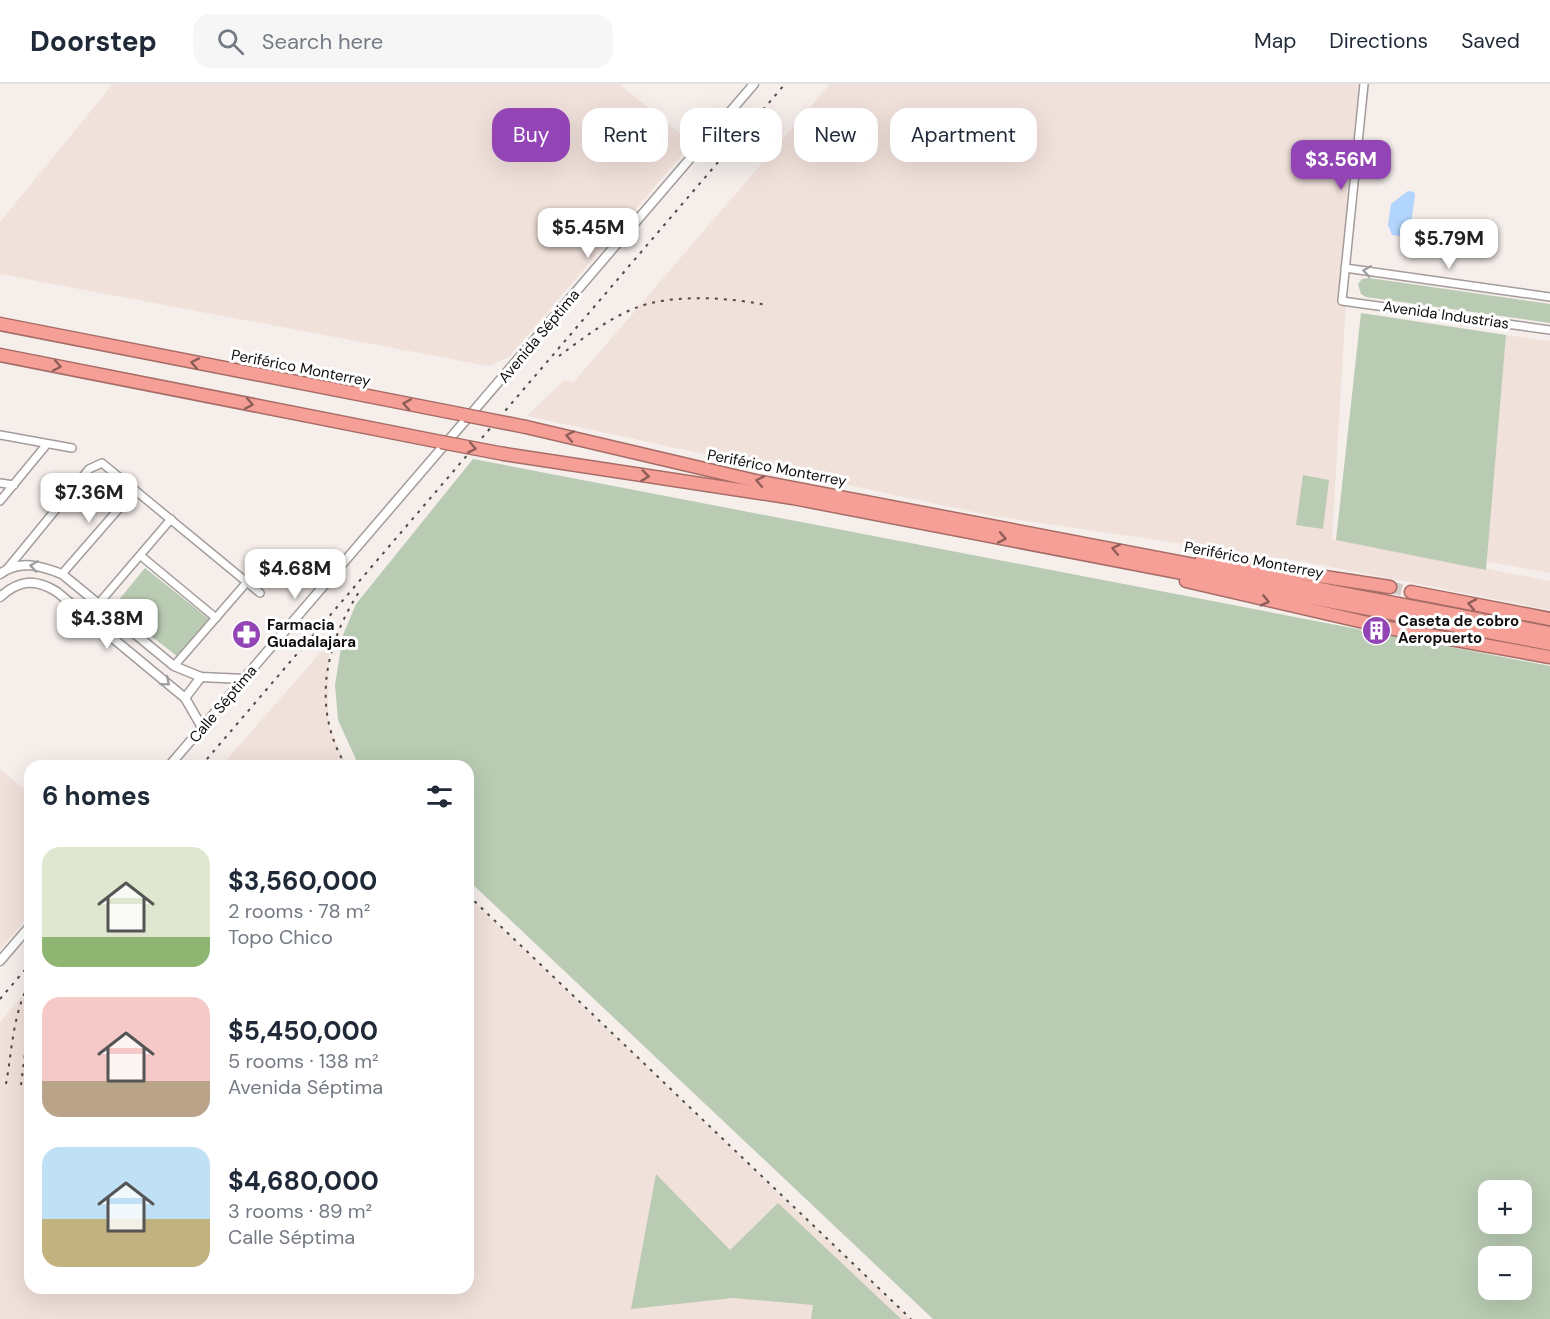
<!DOCTYPE html>
<meta charset="utf-8">
<style>
body{margin:0;font-family:"DM Sans",sans-serif;background:#f6f6f7;color:#1f2937;height:100vh;display:flex;flex-direction:column;font-size:22px;white-space:nowrap}
*{box-sizing:border-box;margin:0}
p{font-size:20px;color:#747a83}
.icon{flex:none;width:33px;height:33px;fill:none;stroke:currentColor;stroke-width:2;stroke-linecap:round;stroke-linejoin:round}
.map{position:relative;flex:1;overflow:hidden}
.details{position:absolute;left:24px;top:676px;width:450px;height:534px;display:flex;flex-direction:column;background:#fff;border-radius:18px;box-shadow:0 6px 24px #0002}
.details>*{flex:none}
.banner{position:absolute;left:492px;top:24px;width:570px;height:54px;display:flex;gap:12px}
.tools{position:absolute;left:1478px;top:1096px;display:grid;gap:12px}
.tools a{display:grid;place-items:center;width:54px;height:54px;border-radius:12px;background:#fff;box-shadow:0 6px 24px #0002;font-size:30px}
.price{position:absolute;translate:-50% -51px;padding:0 14px;border-radius:12px;background:#fff;color:#222;font-size:20px;line-height:39px;filter:drop-shadow(0 2px 3px #0008)}
.price::after{content:'';position:absolute;left:50%;top:36px;width:18px;height:14px;margin-left:-9px;background:inherit;clip-path:polygon(0 0,100% 0,50% 100%)}
.price.current{background:#9345b6;color:#fff}
ul{padding:0;list-style:none}
li{display:flex;align-items:center;gap:18px;height:150px;padding:0 18px}
li span{display:grid;place-items:center;flex:none;width:168px;height:120px;border-radius:18px;color:#555}
li>.icon{margin-inline-start:auto}
span .icon{width:72px;height:72px;fill:#fffc;stroke-width:1}
li b{font-size:26px}
h2{display:flex;justify-content:space-between;align-items:center;height:72px;padding:0 18px;font-size:26px}
.chip{padding:0 21px;border-radius:18px;background:#fff;box-shadow:0 6px 24px #0002;font-size:21px;line-height:54px}
.chip.current{background:#9345b6;color:#fff}
header{display:flex;align-items:center;gap:36px;box-sizing:border-box;height:84px;padding:0 30px;background:#fff;border-bottom:2px solid #e0e1e3}
header strong{font-size:28px}
nav{display:flex;gap:33px;margin-inline-start:auto;font-size:21px}
.search{width:420px;height:54px;background:#f6f6f7;display:flex;align-items:center;gap:15px;box-sizing:border-box;padding:0 21px;border-radius:18px;color:#747a83;font-size:22px}
.map>svg:first-child{display:block}
.built{fill:#f1e1db}
.green{fill:#b9cbb2;fill-rule:evenodd}
.water{fill:#b1d5fd}
.lines{fill:none;stroke-linecap:round;stroke-linejoin:round}
.motorway-tunnel{stroke:#d3ccca;stroke-width:12;stroke-dasharray:12 6;stroke-linecap:butt}
.minor-casing{stroke:#a39c9a;stroke-width:10}
.tertiary-casing{stroke:#a39c9a;stroke-width:11}
.motorway-casing{stroke:#a66c66;stroke-width:15}
.minor{stroke:#fff;stroke-width:7}
.tertiary{stroke:#fff;stroke-width:8}
.motorway{stroke:#f69f96;stroke-width:12}
.rail{stroke:#4e4a48;stroke-width:2;stroke-dasharray:3 6;stroke-linecap:butt}
.motorway-bridge-casing{stroke:#a66c66;stroke-width:15;stroke-linecap:butt}
.motorway-bridge{stroke:#f69f96;stroke-width:12}
.oneway{stroke:#9f9e9e}
.oneway2{stroke:#8e5d58}
.labels{text-anchor:middle;stroke-width:6;stroke-linejoin:round;paint-order:stroke}
.street-label{font-size:15px;fill:#100d0c;stroke:#fff}
.poi-label{font-size:15px;font-weight:bold;fill:#100d0c;stroke:#fff;text-anchor:start}
</style>
<header>
<strong>Doorstep</strong>
<div class="search"><svg class="icon" aria-label="search" viewBox="0 0 24 24"><circle cx="10" cy="10" r="6"/><path d="M15 15l6 6"/></svg>Search here</div>
<nav><a>Map</a><a>Directions</a><a>Saved</a></nav>
</header>
<div class="map">
<svg width="1550" height="1235" viewBox="0 0 1550 1235">
<rect width="100%" height="100%" fill="#f5eeeb"/>
<g class="built">
<polygon points="113,0 619,0 692,59 509,273 489,282 0,190 0,138"/>
<polygon points="830,0 1359,0 1332,455 1550,497 1550,526 1306,478 988,431 527,332 564,296 573,299"/>
<polygon points="1506,251 1550,257 1550,489 1486,477"/>
<polygon points="329,559 328,640 347,682 221,682"/>
<polygon points="0,685 30,710 30,830 0,865"/>
<polygon points="468,812 910,1235 0,1235 0,938 30,903 30,1204 468,1204"/>
</g>
<g class="green">
<polygon points="1369,194 1550,220 1550,239 1366,213 1361,210 1358,200 1362,195"/>
<polygon points="1361,229 1506,251 1486,486 1336,456"/>
<path d="M473,375L1550,582V1235H933L468,796V682H359L338,636L335,601L343,551L356,520ZM1488,1107H1521V1140H1488ZM1488,1173H1521V1206H1488Z"/>
<polygon points="1303,391 1329,396 1323,445 1296,441"/>
<polygon points="145,484 209,535 177,572 113,523"/>
<polygon points="656,1090 730,1166 778,1119 901,1235 811,1235 813,1221 733,1214 631,1225"/>
</g>
<polygon class="water" points="1408,107 1414,108 1415,112 1409,151 1405,153 1392,151 1388,141 1391,120"/>
<g class="lines">
<g class="motorway-tunnel">
<polyline points="1390,503 1411,508"/>
<polyline points="1368,539 1389,544"/>
</g>
<defs>
<g id="minor">
<polyline points="1364,0 1342,217 1550,246"/>
<polyline points="1345,184 1550,213"/>
<polyline points="0,351 72,364"/>
<polyline points="0,399 14,401"/>
<polyline points="0,417 47,360"/>
<polyline points="141,472 216,534"/>
<polyline points="7,485 89,385 102,379 260,509"/>
<polyline points="62,490 135,406"/>
<polyline points="88,532 171,435"/>
<polyline points="174,582 247,498"/>
</g>
<g id="tertiary">
<path d="M0,490C20,475 41,482 62,490L174,582L201,593L244,595"/>
<path d="M0,513C19,496 35,494 57,508L185,614L203,645"/>
<polyline points="185,614 201,593"/>
<polyline points="169,682 754,0"/>
<polyline points="0,877 30,842"/>
</g>
<g id="motorway">
<polyline points="0,240 465,331"/>
<polyline points="0,271 441,358"/>
<polyline points="526,343 756,397 1550,549"/>
<polyline points="504,370 793,414 1550,560"/>
<polyline points="1202,474 1390,503"/>
<polyline points="1186,497 1368,539"/>
<polyline points="1411,508 1550,535"/>
<polyline points="1389,544 1550,573"/>
</g>
</defs>
<use href="#minor" class="minor-casing"/>
<use href="#tertiary" class="tertiary-casing"/>
<use href="#motorway" class="motorway-casing"/>
<use href="#minor" class="minor"/>
<use href="#tertiary" class="tertiary"/>
<use href="#motorway" class="motorway"/>
<g class="rail">
<path d="M559,272C586,252 618,227 651,219C687,211 731,214 766,221"/>
<polyline points="201,682 785,0"/>
<path d="M346,682C311,624 325,561 359,508"/>
<polyline points="468,811 911,1235"/>
<polyline points="0,915 30,880"/>
<path d="M6,1000C12,967 13,928 30,898"/>
<polyline points="21,1001 30,930"/>
</g>
<defs>
<g id="motorway-bridge">
<polyline points="465,331 526,343"/>
<polyline points="441,358 504,370"/>
</g>
</defs>
<use href="#motorway-bridge" class="motorway-bridge-casing"/>
<use href="#motorway-bridge" class="motorway-bridge"/>
</g>
<defs><path id="oneway-chevron" d="M-2-3.5L2.5 0L-2 3.5" fill="none" stroke-width="1.6" stroke-linecap="round" stroke-linejoin="round" transform="scale(1.5)"/></defs>
<g class="oneway">
<use href="#oneway-chevron" transform="translate(1367 187) rotate(-172)"/>
<use href="#oneway-chevron" transform="translate(34 482) rotate(-172)"/>
<use href="#oneway-chevron" transform="translate(166 598) rotate(40)"/>
</g>
<g class="oneway2">
<use href="#oneway-chevron" transform="translate(195 279) rotate(-169)"/>
<use href="#oneway-chevron" transform="translate(57 282) rotate(11)"/>
<use href="#oneway-chevron" transform="translate(249 320) rotate(11)"/>
<use href="#oneway-chevron" transform="translate(407 320) rotate(-170)"/>
<use href="#oneway-chevron" transform="translate(570 352) rotate(-169)"/>
<use href="#oneway-chevron" transform="translate(472 364) rotate(11)"/>
<use href="#oneway-chevron" transform="translate(645 392) rotate(7)"/>
<use href="#oneway-chevron" transform="translate(760 397) rotate(-169)"/>
<use href="#oneway-chevron" transform="translate(1002 454) rotate(11)"/>
<use href="#oneway-chevron" transform="translate(1116 465) rotate(-169)"/>
<use href="#oneway-chevron" transform="translate(1265 517) rotate(13)"/>
<use href="#oneway-chevron" transform="translate(1472 520) rotate(-169)"/>
</g>
<defs>
<symbol id="building-disc" viewBox="-11 -11 22 22"><circle r="9.5" fill="#9345b6" stroke="#fff"/><path d="M-4-6H4V6H1V3H-1V6H-4ZM-2.5-4.3h1.7v1.8h-1.7ZM.8-4.3h1.7v1.8H.8ZM-2.5-1h1.7V.8h-1.7ZM.8-1h1.7V.8H.8Z" fill="#fff"/></symbol>
<symbol id="pharmacy-disc" viewBox="-11 -11 22 22"><circle r="9.5" fill="#9345b6" stroke="#fff"/><path d="M-2-6h4v4h4v4h-4v4h-4v-4h-4v-4h4Z" fill="#fff"/></symbol>
</defs>
<g fill-rule="evenodd">
<use href="#building-disc" x="1360" y="530" width="33" height="33"/>
<use href="#pharmacy-disc" x="230" y="534" width="33" height="33"/>
</g>
<g class="labels">
<g class="street-label">
<text transform="translate(1446 231) rotate(8)" y="5">Avenida Industrias</text>
<text transform="translate(539 252) rotate(-50)" y="5">Avenida Séptima</text>
<text transform="translate(301 284) rotate(11)" y="5">Periférico Monterrey</text>
<text transform="translate(777 384) rotate(11)" y="5">Periférico Monterrey</text>
<text transform="translate(1254 476) rotate(11)" y="5">Periférico Monterrey</text>
<text transform="translate(223 620) rotate(-50)" y="5">Calle Séptima</text>
</g>
<g class="poi-label">
<text x="1398" y="542">Caseta de cobro<tspan x="1398" dy="17">Aeropuerto</tspan></text>
<text x="267" y="546">Farmacia<tspan x="267" dy="17">Guadalajara</tspan></text>
</g>
</g>
</svg>
<div class="tools">
<a>+</a>
<a>−</a>
</div>
<b class="price current" style="left:1341px;top:107px">$3.56M</b>
<b class="price" style="left:588px;top:175px">$5.45M</b>
<b class="price" style="left:1449px;top:186px">$5.79M</b>
<b class="price" style="left:89px;top:440px">$7.36M</b>
<b class="price" style="left:295px;top:516px">$4.68M</b>
<b class="price" style="left:107px;top:566px">$4.38M</b>
<div class="banner">
<a class="chip current">Buy</a>
<a class="chip">Rent</a>
<a class="chip">Filters</a>
<a class="chip">New</a>
<a class="chip">Apartment</a>
</div>
<section class="details">
<h2>6 homes<svg class="icon" aria-label="filters" viewBox="0 0 24 24"><path d="M4 7h16M4 17h16"/><circle cx="9" cy="7" r="2"/><circle cx="15" cy="17" r="2"/></svg></h2>
<ul>
<li><span style="background:linear-gradient(#dfe7d0 75%,#8fb573 0)"><svg class="icon" aria-label="home" viewBox="0 0 24 24"><path d="M3 11l9-7 9 7M6 9v11h12V9"/></svg></span><div><b>$3,560,000</b><p>2 rooms · 78 m²</p><p>Topo Chico</p></div></li>
<li><span style="background:linear-gradient(#f6c9c9 70%,#b9a48a 0)"><svg class="icon" aria-label="home" viewBox="0 0 24 24"><path d="M3 11l9-7 9 7M6 9v11h12V9"/></svg></span><div><b>$5,450,000</b><p>5 rooms · 138 m²</p><p>Avenida Séptima</p></div></li>
<li><span style="background:linear-gradient(#bfe0f5 60%,#c2b280 0)"><svg class="icon" aria-label="home" viewBox="0 0 24 24"><path d="M3 11l9-7 9 7M6 9v11h12V9"/></svg></span><div><b>$4,680,000</b><p>3 rooms · 89 m²</p><p>Calle Séptima</p></div></li>
</ul>
</section>
</div>
